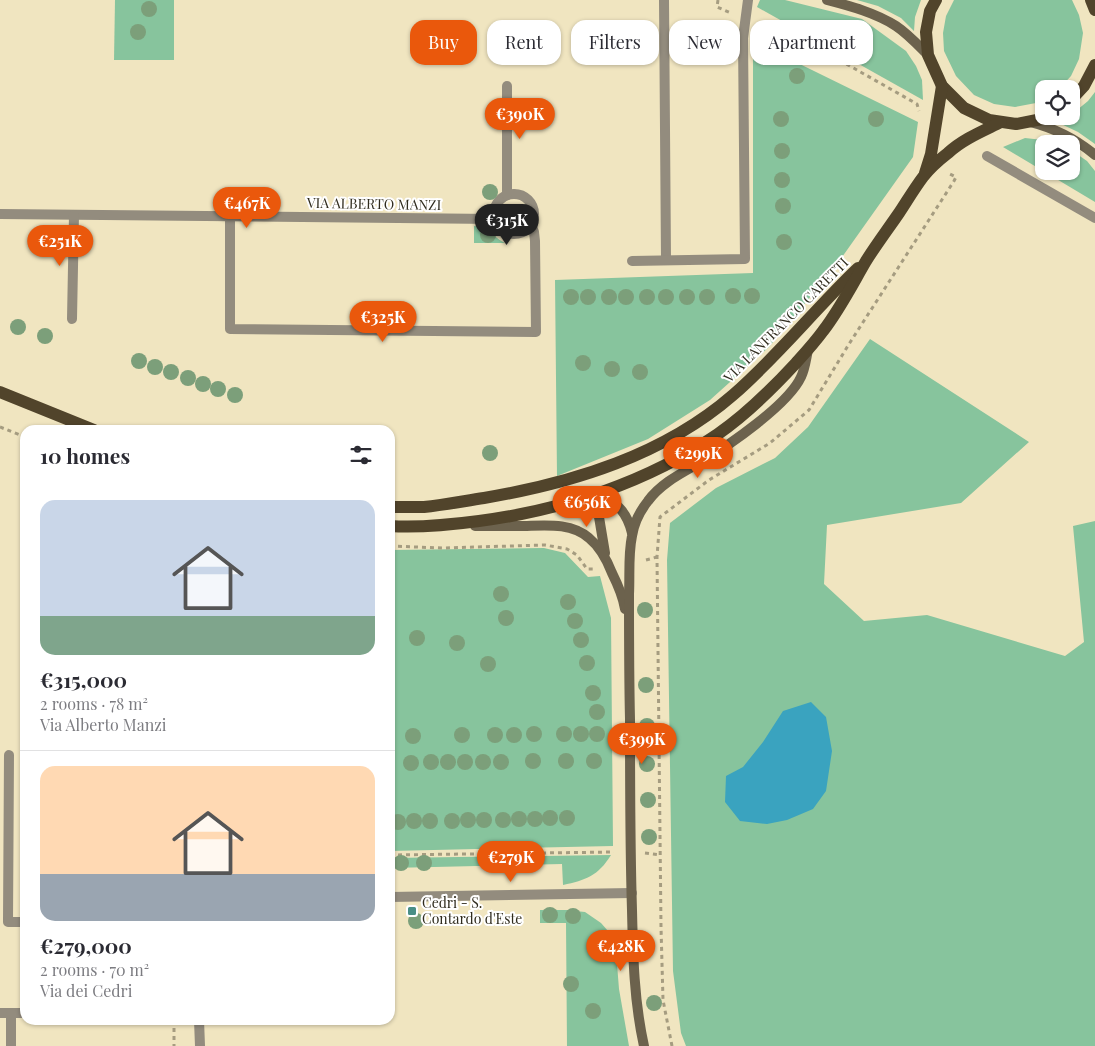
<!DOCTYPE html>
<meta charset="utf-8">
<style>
body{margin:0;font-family:"Playfair Display",serif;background:#f7f7f7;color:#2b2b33;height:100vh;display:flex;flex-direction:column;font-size:19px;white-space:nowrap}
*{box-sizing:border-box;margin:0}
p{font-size:16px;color:#7c7c81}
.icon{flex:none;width:28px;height:28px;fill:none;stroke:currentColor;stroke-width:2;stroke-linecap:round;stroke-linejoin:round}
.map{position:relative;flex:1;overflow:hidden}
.panel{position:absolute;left:20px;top:425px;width:375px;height:600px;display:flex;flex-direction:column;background:#fff;border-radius:15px;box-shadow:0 1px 4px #0004}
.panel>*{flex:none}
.guide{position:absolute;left:410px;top:20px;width:475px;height:45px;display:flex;gap:10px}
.fabs{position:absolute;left:1035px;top:80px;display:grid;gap:10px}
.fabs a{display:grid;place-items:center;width:45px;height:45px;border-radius:10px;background:#fff;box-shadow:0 1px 4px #0004;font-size:25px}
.price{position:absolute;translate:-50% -42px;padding:0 11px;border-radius:18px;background:#ea580c;color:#fff;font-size:16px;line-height:32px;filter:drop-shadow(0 1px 2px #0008)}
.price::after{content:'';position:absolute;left:50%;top:30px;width:15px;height:11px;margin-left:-8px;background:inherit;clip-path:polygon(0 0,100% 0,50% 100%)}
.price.on{background:#222;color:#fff}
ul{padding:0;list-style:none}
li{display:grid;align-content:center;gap:10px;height:265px;padding:0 20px}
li+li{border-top:1px solid #e1e1e2}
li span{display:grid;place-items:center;height:155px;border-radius:15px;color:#555}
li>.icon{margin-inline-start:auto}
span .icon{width:90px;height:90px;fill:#fffc;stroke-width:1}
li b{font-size:21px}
h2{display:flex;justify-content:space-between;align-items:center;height:60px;padding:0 20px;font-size:21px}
.tag{padding:0 18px;border-radius:15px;background:#fff;box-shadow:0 1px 4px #0004;font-size:18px;line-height:45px}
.tag.on{background:#ea580c;color:#fff}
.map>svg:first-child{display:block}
.green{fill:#87c49d}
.water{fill:#3aa3bf}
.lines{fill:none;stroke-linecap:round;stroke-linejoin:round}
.path{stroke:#a59c80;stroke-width:3;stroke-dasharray:4 4;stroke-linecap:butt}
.lane{stroke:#938c7e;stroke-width:10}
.street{stroke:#938c7e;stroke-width:10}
.secondary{stroke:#6c624d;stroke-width:10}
.primary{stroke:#51442b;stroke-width:12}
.tree{fill:#7c9f7a}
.poi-dot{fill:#498e86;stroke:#fff;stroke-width:2}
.labels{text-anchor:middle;stroke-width:4;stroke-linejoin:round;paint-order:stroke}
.street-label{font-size:14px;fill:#2f2b1d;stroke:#fff}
.poi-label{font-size:14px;fill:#2f2b1d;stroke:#fff;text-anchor:start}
</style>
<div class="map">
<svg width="1095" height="1046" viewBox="0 0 1095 1046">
<rect width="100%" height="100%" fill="#f0e5c0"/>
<g class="green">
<polygon points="115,0 174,0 174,60 114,60"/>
<polygon points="760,0 785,0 862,19 906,51 916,66 922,80 923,100 757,7"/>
<polygon points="857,0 921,0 915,17 914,31 901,18 878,6"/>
<polygon points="954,0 1072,0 1079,15 1083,33 1079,59 1071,76 1059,89 1044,89 1044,99 1036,103 1015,107 994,104 974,95 956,76 944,51 943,33 946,16"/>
<polygon points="753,41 918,122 913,157 835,267 769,347 710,400 648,439 557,476 555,280 753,273"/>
<polygon points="1095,92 1095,144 1078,132 1059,123 1069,116 1071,116 1071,115 1088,101"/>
<polygon points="1025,138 1043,140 1058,144 1044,144 1044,171 1071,171 1071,150 1087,161 1095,171 1095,202 1003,147"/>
<path d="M474,226L487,227C492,234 497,239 505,243H474Z"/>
<polygon points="870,339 1029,442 961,503 827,525 824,584 864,621 927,615 1065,656 1084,642 1073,526 1095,521 1095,1046 686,1046 681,1033 673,971 667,560 670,523 716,488 775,458 808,427"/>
<polygon points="544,548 565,553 588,577 600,576 611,618 613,846 390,851 390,550"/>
<path d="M611,855C598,876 586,880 563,885L562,864L390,868V858Z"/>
<polygon points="540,910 566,910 585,912 601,923 615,939 619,989 629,1046 567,1046 566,923 540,923"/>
</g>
<polygon class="water" points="811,702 826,717 832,751 826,791 813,809 787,820 767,824 740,821 725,802 726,776 743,767 763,742 783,711"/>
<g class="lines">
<g class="path">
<polyline points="718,0 717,7 731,13"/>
<polyline points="759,25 827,53 917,104 919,111"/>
<polyline points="0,427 25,437"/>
<polyline points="390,546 442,548 545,545 567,549 577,555 587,569 593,569"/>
<polyline points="646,560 657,557"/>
<polyline points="645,853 660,855"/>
<polyline points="390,855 614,852"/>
<polyline points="174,1020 174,1046"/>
<polyline points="672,1046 663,1000 661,927 657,557 660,517 709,480 770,443 809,410 849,344 954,181 956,177 950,174"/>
</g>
<g class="lane">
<polyline points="664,0 666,260"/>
<polyline points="987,156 1095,218"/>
<polyline points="632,261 745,259 743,38 748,0"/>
</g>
<g class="street">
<circle cx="514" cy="214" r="20"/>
<polyline points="507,195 507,86"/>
<polyline points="0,214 494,219"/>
<polyline points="230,216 230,329 536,332 535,241 534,232 531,224"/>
<polyline points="72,319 74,215"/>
<polyline points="9,755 8,922 25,922"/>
<polyline points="390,897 632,893"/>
<polyline points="0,1013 25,1013"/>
<polyline points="11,1013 11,1046"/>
<polyline points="199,1020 200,1046"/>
</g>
<g class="secondary">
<path d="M827,0C850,6 876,13 896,26C908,34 918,45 928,55"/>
<path d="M1030,122C1054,128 1076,139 1095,155"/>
<polyline points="600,492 599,517 605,553"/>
<path d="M600,492C618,505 627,512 632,533"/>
<path d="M475,526C490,526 504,526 518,526C541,526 570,521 589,538C600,547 607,560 612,573C618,585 623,596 625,609"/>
<path d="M644,1046C634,1001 633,956 632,910C630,847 630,783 630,719C629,678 629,636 629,594C630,575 628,555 632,536C634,523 640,511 648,501C661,483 682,473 701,462C728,446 788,405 801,377C805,369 806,359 808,350"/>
</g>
<g class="primary">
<polyline points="936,0 930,11 926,32 928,55 942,86 964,108 989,120 1016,124 1042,119 1047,116"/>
<polyline points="1091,0 1095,10"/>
<polyline points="1071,100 1084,86 1095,65"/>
<polyline points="925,173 931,154 942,86"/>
<polyline points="0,392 94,430"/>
<path d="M390,507C401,507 413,507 424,507C444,505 464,501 484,498C573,483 664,455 733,395C778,356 815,309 858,268"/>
<path d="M390,526C420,528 449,525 479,521C563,510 648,482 718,434C747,414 772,389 796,363C805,353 815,342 823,331C840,309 852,285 866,261C876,245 888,229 899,213C907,201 914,189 923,177C929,169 939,160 948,153C963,139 983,131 1001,122"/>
</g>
</g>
<g class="tree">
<circle cx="149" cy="9" r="8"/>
<circle cx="138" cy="32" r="8"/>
<circle cx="797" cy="76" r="8"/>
<circle cx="781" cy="119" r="8"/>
<circle cx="876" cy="119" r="8"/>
<circle cx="782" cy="151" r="8"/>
<circle cx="782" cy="180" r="8"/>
<circle cx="490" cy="192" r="8"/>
<circle cx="783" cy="206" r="8"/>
<circle cx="488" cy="235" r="8"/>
<circle cx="784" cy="242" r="8"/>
<circle cx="733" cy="296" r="8"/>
<circle cx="752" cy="296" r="8"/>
<circle cx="571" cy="297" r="8"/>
<circle cx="588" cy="297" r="8"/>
<circle cx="609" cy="297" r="8"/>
<circle cx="626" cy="297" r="8"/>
<circle cx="647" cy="297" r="8"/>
<circle cx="666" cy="297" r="8"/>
<circle cx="687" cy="297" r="8"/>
<circle cx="707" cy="297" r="8"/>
<circle cx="18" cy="327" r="8"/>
<circle cx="45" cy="336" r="8"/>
<circle cx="139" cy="361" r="8"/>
<circle cx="583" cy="363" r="8"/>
<circle cx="155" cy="367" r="8"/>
<circle cx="612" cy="369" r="8"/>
<circle cx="171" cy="372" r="8"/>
<circle cx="640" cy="372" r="8"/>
<circle cx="188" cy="378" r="8"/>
<circle cx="203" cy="384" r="8"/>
<circle cx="218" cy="389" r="8"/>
<circle cx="235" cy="395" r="8"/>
<circle cx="490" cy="453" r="8"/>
<circle cx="501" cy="594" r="8"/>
<circle cx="568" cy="602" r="8"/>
<circle cx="645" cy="610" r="8"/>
<circle cx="506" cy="618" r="8"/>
<circle cx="575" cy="621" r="8"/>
<circle cx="417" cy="638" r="8"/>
<circle cx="581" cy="640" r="8"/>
<circle cx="457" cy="643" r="8"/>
<circle cx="587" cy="663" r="8"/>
<circle cx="488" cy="664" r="8"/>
<circle cx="646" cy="685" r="8"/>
<circle cx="593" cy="693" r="8"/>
<circle cx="597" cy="712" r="8"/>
<circle cx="647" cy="726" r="8"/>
<circle cx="534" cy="734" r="8"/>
<circle cx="564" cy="734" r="8"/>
<circle cx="581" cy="734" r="8"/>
<circle cx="597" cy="734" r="8"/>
<circle cx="462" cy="735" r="8"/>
<circle cx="495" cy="735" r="8"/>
<circle cx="514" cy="735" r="8"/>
<circle cx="413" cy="736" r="8"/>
<circle cx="533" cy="761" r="8"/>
<circle cx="566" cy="761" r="8"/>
<circle cx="594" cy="761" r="8"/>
<circle cx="431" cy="762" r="8"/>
<circle cx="448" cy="762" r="8"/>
<circle cx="465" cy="762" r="8"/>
<circle cx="483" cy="762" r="8"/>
<circle cx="501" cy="762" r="8"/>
<circle cx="411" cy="763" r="8"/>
<circle cx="647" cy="764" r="8"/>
<circle cx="648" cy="800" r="8"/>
<circle cx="550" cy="818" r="8"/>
<circle cx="567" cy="818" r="8"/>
<circle cx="519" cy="819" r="8"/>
<circle cx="535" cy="819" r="8"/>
<circle cx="468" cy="820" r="8"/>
<circle cx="484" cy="820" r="8"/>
<circle cx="503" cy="820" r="8"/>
<circle cx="414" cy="821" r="8"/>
<circle cx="430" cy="821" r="8"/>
<circle cx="452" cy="821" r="8"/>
<circle cx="398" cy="822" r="8"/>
<circle cx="649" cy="837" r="8"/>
<circle cx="507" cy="861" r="8"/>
<circle cx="401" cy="863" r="8"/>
<circle cx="424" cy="863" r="8"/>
<circle cx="550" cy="915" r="8"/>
<circle cx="573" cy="916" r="8"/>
<circle cx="416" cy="921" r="8"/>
<circle cx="571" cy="984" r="8"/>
<circle cx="654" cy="1003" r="8"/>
<circle cx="593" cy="1011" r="8"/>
</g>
<rect class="poi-dot" x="407" y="906" width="10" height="10" rx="2.5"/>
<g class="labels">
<g class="street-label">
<text transform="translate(374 204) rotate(1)" y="5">VIA ALBERTO MANZI</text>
<text transform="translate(786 320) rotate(-45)" y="5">VIA LANFRANCO CARETTI</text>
</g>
<g class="poi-label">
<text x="422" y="908">Cedri - S.<tspan x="422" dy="16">Contardo d'Este</tspan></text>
</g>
</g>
</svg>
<div class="fabs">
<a><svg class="icon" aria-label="locate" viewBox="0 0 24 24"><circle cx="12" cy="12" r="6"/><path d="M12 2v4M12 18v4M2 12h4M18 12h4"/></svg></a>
<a><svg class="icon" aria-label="layers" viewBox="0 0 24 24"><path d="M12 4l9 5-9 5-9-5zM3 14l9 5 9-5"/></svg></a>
</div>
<b class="price" style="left:520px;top:140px">€390K</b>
<b class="price" style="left:247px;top:229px">€467K</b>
<b class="price on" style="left:507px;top:246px">€315K</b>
<b class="price" style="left:60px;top:267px">€251K</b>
<b class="price" style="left:383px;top:343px">€325K</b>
<b class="price" style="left:698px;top:479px">€299K</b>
<b class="price" style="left:587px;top:528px">€656K</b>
<b class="price" style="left:642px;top:765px">€399K</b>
<b class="price" style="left:511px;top:883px">€279K</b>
<b class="price" style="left:621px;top:972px">€428K</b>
<div class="guide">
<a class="tag on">Buy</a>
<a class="tag">Rent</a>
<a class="tag">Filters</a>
<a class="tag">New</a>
<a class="tag">Apartment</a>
</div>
<section class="panel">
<h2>10 homes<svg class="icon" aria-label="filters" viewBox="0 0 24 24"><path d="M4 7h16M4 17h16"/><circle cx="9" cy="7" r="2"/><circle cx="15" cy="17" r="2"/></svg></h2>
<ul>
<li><span style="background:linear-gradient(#c9d6e8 75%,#7fa58c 0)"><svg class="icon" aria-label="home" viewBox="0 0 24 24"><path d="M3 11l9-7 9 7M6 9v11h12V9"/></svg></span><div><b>€315,000</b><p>2 rooms · 78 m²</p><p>Via Alberto Manzi</p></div></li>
<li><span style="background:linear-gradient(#ffd9b3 70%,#9aa5b1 0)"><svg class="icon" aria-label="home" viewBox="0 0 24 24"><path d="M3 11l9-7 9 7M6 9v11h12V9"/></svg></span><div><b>€279,000</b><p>2 rooms · 70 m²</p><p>Via dei Cedri</p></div></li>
</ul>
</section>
</div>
